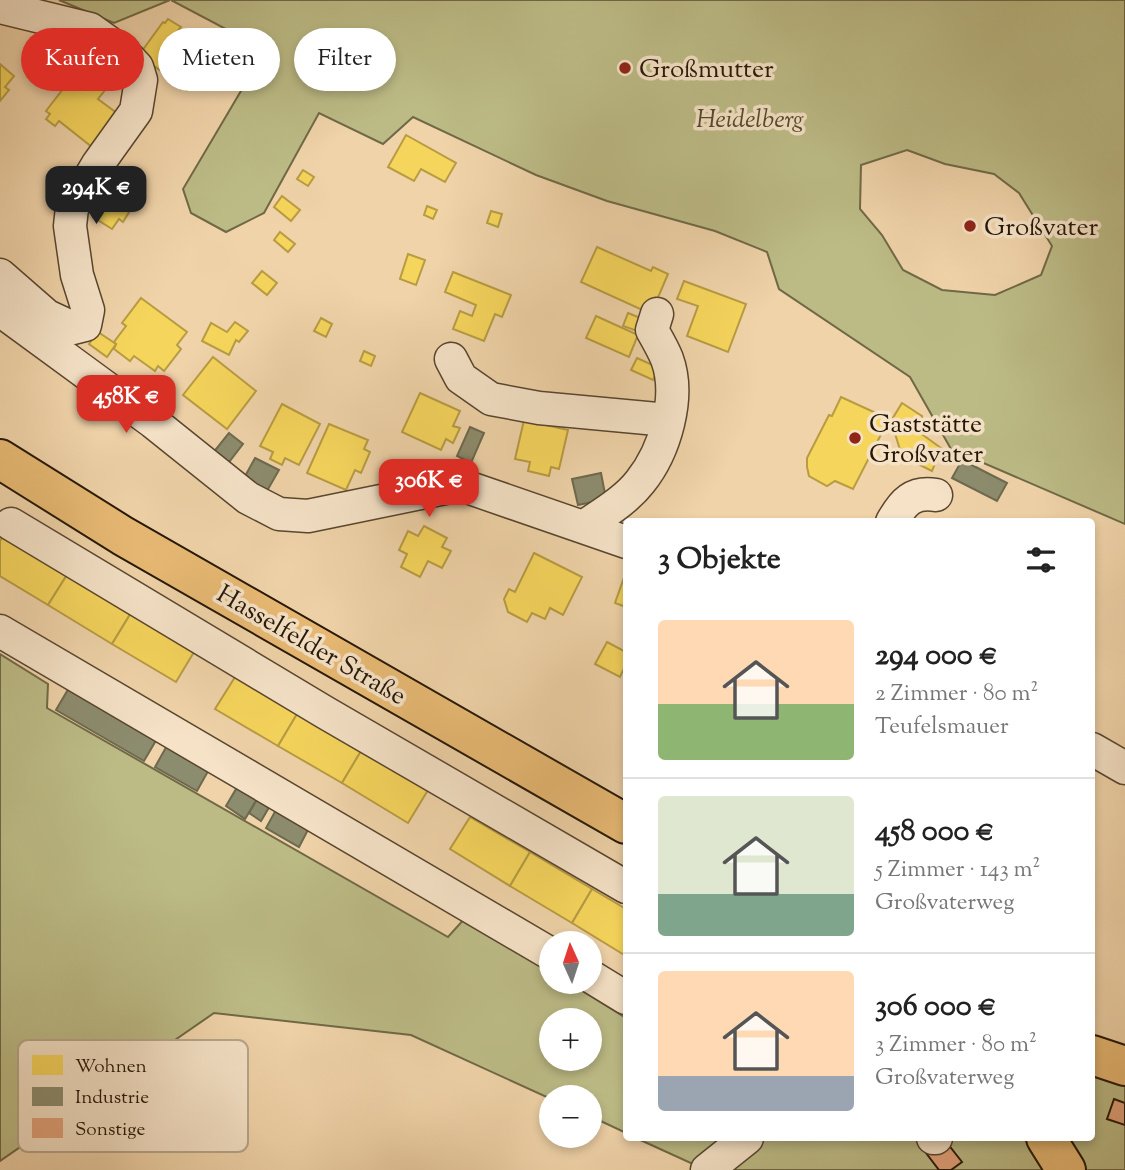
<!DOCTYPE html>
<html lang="de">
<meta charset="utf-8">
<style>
body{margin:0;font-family:"Sorts Mill Goudy",serif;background:#f2f2f2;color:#222;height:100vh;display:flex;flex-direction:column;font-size:26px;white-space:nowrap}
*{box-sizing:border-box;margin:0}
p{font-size:23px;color:#767676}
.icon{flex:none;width:38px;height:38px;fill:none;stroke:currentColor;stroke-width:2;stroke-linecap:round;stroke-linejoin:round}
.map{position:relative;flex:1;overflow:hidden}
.panel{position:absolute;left:623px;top:518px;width:472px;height:623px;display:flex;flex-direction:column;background:#fff;border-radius:7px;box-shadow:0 4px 10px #0003}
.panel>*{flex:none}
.hud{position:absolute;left:21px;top:28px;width:497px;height:63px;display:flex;gap:14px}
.needle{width:46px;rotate:357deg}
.controls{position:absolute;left:539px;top:931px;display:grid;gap:14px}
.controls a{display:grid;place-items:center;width:63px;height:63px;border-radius:50%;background:#fff;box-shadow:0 4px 10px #0003;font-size:35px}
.price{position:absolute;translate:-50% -60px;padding:0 16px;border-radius:14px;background:#d93025;color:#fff;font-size:23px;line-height:46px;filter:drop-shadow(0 2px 4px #0008)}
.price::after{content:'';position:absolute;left:50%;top:42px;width:21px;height:16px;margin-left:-10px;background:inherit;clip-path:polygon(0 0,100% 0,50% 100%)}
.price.current{background:#222;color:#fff}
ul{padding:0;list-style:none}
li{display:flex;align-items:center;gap:21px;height:175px;padding:0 35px}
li+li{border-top:2px solid #e0e0e0}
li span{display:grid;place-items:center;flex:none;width:196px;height:140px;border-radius:7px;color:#555}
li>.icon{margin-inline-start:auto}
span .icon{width:84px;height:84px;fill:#fffc;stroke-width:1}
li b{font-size:30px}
h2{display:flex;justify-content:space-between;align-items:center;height:84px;padding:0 35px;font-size:30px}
.tag{padding:0 24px;border-radius:32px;background:#fff;box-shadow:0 4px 10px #0003;font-size:24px;line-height:63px}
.tag.current{background:#d93025;color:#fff}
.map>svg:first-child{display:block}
.green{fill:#bcbb86;stroke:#706946;stroke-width:2;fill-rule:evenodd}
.homes{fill:#f6d55c;stroke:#b79c42;stroke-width:2}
.industry{fill:#8c8c6e;stroke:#6d694f;stroke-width:2}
.building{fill:#e4a37c;stroke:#251706;stroke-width:2}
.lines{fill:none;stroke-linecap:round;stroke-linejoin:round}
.minor-casing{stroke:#58462f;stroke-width:35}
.major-casing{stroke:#251706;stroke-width:42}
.minor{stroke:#f5e2c7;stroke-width:32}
.major{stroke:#e8ba74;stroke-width:38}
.poi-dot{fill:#8f2418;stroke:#f5e2c7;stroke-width:2.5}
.labels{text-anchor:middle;stroke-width:7;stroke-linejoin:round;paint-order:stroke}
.poi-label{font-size:26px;fill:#251706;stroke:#f5e2c7;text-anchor:start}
.park-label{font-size:26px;font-style:italic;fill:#52482c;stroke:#f5e2c7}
.street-label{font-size:26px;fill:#251706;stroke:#f5e2c7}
.key{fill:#f5e2c7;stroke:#b7a58d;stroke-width:2}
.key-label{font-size:19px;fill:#251706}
</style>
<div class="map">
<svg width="1125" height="1170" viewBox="0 0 1125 1170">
<rect width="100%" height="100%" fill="#f0d3a9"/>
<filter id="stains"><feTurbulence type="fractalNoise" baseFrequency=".00286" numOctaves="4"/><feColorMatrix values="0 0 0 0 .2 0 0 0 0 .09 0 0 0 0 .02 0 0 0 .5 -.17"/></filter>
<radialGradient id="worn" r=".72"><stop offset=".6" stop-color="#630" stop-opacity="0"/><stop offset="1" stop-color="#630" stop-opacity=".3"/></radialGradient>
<g class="green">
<polygon points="59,0 170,0 114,23"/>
<path d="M171,0H1125V524L951,449L910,377L779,289L767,252L715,231L607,201L536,175L413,117L383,144L319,113L264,213L226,232L191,213L183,189L261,57L243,38ZM907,150L945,164L994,174L1019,193L1052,246L1041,275L995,295L942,290L903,270L882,235L860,209L861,165Z"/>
<path d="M0,654L48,684L47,708L448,937L465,918L551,972V982H568L626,1018V1133L590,1116V1097L551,1099L411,1035L214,1013L0,1161ZM551,1020H590V1059H551Z"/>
<polygon points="1092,1069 1125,1081 1125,1170 706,1170 636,1138 1092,1138"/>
</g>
<g class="homes">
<polygon points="168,19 181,27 176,33 210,58 187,90 139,55 163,22 165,23"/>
<polygon points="87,43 124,71 113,86 110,84 98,99 118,114 92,147 59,121 55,126 46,119 50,114 46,111 83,63 76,57"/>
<polygon points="0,64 14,76 5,87 9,90 0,101"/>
<polygon points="406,135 456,163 445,182 421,169 414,181 388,167"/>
<polygon points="303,170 314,177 308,186 297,179"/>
<polygon points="107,176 139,196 123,222 119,219 112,229 93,217 99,207 91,202"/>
<polygon points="282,196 300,210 291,221 274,207"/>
<polygon points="427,206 437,210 433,219 424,215"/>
<polygon points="491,211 502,214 498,227 487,223"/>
<polygon points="280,232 295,244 288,252 274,240"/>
<polygon points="597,247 651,271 653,267 668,274 651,314 581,282"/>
<polygon points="408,254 425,260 416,285 400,279"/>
<polygon points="262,271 277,283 267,295 252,283"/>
<polygon points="453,272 511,295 502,317 495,314 484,341 453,329 460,311 472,316 476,305 445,292"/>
<polygon points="684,281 746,304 728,352 687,336 698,306 677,299"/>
<polygon points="141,298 187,332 177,345 181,349 164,371 158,366 155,371 134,356 130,361 114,349 116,344 114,342 126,326 122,323"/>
<polygon points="628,313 648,321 643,333 623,326"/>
<polygon points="596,316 638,335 629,357 586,338"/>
<polygon points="321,318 332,324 326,337 314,331"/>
<polygon points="235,322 248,331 239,342 236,340 229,355 202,341 211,323 227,332"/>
<polygon points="98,332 116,344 107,357 89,344"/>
<polygon points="364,351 375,356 371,366 360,361"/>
<polygon points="213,357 256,391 227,429 183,395"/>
<polygon points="637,358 659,368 653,380 631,370"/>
<polygon points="420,393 460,411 453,426 460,428 453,443 446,439 441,450 402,432"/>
<polygon points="841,397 889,419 853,489 835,481 827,486 809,476 807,467 807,458 829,415 832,416"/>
<polygon points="902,403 922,416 923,435 941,448 932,471 902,456 891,421"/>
<polygon points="282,404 320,424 299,465 285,458 282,465 270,459 273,452 260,446"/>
<polygon points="524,420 568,430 559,469 551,467 549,476 528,471 530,462 515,459"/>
<polygon points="329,424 368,440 364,449 370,452 361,473 355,470 346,490 307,473"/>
<polygon points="424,526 447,538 442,547 451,551 442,568 428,561 420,577 401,567 407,554 399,550 408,531 418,536"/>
<polygon points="6,531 70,570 48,605 0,576 0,541"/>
<polygon points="534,553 582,577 563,615 550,608 545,619 532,613 527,622 508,612 504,599 509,589 515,592"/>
<polygon points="70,570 134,608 112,644 48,605"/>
<polygon points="626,572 626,607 615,603"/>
<polygon points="134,608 197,647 176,682 112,644"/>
<polygon points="607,642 626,652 626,664 620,677 595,664"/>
<polygon points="235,677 297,714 278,746 215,709"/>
<polygon points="297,714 361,751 342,783 278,746"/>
<polygon points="361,751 428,790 408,823 342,783"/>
<polygon points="470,817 530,852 510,886 450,849"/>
<polygon points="530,852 592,889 572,923 510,886"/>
<polygon points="592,889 626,909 626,956 572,923"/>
</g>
<g class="industry">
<polygon points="470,427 484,433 471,463 457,456"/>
<polygon points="229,433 243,444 226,466 212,454"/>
<polygon points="255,458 279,470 267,491 244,478"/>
<polygon points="962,460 1007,483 997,501 952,478"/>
<polygon points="601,473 606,499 578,505 572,479"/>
<polygon points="70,686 158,737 144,761 56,710"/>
<polygon points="169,742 211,766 197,791 155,767"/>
<polygon points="239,784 259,796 245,819 226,806"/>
<polygon points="259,796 271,804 261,821 249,813"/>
<polygon points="277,808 310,826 299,847 266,828"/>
</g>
<g class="building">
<polygon points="1114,1099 1125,1103 1125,1125 1107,1119"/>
<polygon points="944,1139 962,1162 951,1170 939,1170 926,1153"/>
</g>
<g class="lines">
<defs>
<g id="minor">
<polyline points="0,7 90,29 125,54 137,67 141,80 136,111 98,164 72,208 70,226 77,275 88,310 85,325 73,328 47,316 0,275"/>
<polyline points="0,310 153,422 248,498 279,514 308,516 450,487 467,487 626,542"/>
<polyline points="451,359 461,378 491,399 539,408 668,420"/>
<path d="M892,522C903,502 913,491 936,495"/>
<polyline points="11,524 326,713 626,887"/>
<path d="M585,526C604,513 626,500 640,482C665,451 681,397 667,359C663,349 657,339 652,330L657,314"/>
<polyline points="0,631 551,954"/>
<polyline points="1092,749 1125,768"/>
<polyline points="590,976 626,998"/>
<polyline points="933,1138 936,1138"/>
<polyline points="707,1170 747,1138"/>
</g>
<g id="major">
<polyline points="0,459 123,536 626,824"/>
<polyline points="1092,1055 1125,1066"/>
<polyline points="1046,1138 1066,1170"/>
</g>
</defs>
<use href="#minor" class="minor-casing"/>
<use href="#major" class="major-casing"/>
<use href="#minor" class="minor"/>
<use href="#major" class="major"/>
</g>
<g class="poi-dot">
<circle cx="625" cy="68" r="7"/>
<circle cx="970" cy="226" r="7"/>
<circle cx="855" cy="438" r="7"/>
</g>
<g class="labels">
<g class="poi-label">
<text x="639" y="77">Großmutter</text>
<text x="984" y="235">Großvater</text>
<text x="869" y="432">Gaststätte<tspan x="869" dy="30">Großvater</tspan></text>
</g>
<g class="park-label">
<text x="750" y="127">Heidelberg</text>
</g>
<g class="street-label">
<text transform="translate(312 644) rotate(30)" y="9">Hasselfelder Straße</text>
</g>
</g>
<rect x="18" y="1040" width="230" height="112" rx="10" class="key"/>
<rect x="32" y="1055" width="31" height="20" fill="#f6d55c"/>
<rect x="32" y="1087" width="31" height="19" fill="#8c8c6e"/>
<rect x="32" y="1118" width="31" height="20" fill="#e4a37c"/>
<g class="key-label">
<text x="75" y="1072">Wohnen</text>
<text x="75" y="1103">Industrie</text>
<text x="75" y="1135">Sonstige</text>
</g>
<rect width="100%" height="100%" filter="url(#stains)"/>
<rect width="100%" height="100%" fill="url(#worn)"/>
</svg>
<div class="controls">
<a><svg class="needle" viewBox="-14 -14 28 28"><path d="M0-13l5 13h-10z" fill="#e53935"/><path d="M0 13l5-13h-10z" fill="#767676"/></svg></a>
<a>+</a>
<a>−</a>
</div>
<b class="price current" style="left:96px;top:226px">294K €</b>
<b class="price" style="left:126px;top:435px">458K €</b>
<b class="price" style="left:429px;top:519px">306K €</b>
<div class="hud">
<a class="tag current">Kaufen</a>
<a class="tag">Mieten</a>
<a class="tag">Filter</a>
</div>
<section class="panel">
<h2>3 Objekte<svg class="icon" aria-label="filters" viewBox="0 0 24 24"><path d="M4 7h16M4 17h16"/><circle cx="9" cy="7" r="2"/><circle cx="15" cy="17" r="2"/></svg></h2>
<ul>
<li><span style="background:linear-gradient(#ffd9b3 60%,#8fb573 0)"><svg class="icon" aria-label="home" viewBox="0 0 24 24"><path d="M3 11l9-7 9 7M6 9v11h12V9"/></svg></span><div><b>294 000 €</b><p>2 Zimmer · 80 m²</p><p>Teufelsmauer</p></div></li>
<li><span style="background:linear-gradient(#dfe7d0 70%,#7fa58c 0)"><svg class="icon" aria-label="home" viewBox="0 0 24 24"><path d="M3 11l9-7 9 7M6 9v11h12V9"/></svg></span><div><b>458 000 €</b><p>5 Zimmer · 143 m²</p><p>Großvaterweg</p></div></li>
<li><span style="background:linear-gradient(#ffd9b3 75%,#9aa5b1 0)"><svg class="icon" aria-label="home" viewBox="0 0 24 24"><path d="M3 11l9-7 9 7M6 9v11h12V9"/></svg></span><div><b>306 000 €</b><p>3 Zimmer · 80 m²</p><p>Großvaterweg</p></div></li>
</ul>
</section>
</div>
